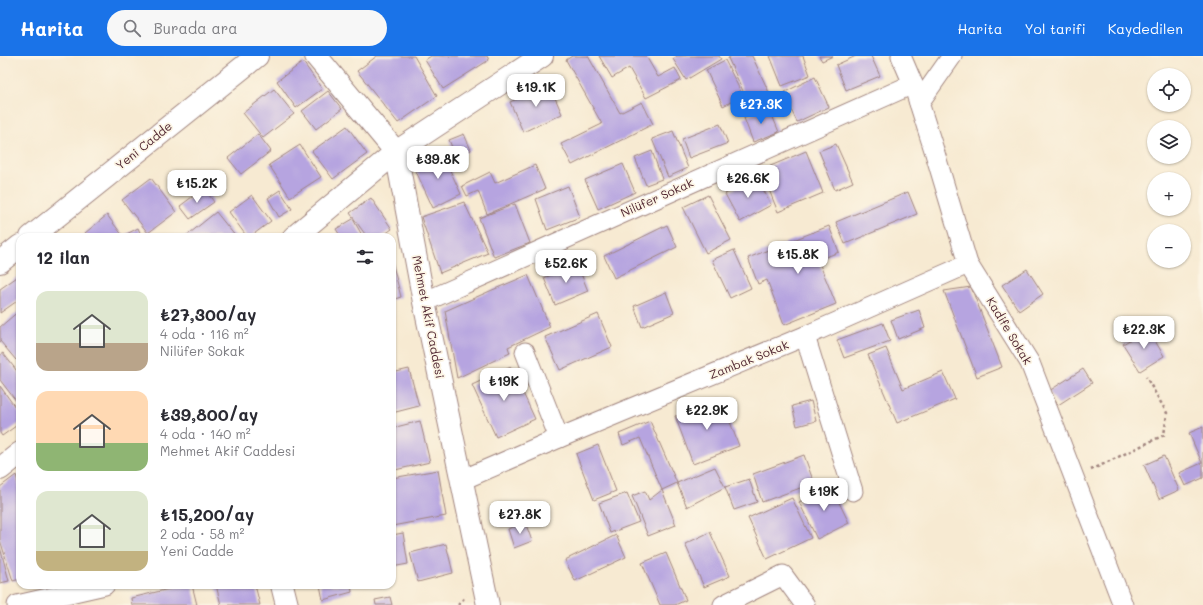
<!DOCTYPE html>
<html lang="tr">
<meta charset="utf-8">
<style>
body{margin:0;font-family:Mali,sans-serif;background:#f7f7f7;color:#2b2b33;height:100vh;display:flex;flex-direction:column;font-size:15px;white-space:nowrap}
*{box-sizing:border-box;margin:0}
p{font-size:13px;color:#7c7c81}
.icon{flex:none;width:22px;height:22px;fill:none;stroke:currentColor;stroke-width:2;stroke-linecap:round;stroke-linejoin:round}
.map{position:relative;flex:1;overflow:hidden}
.drawer{position:absolute;left:16px;top:177px;width:380px;height:356px;display:flex;flex-direction:column;background:#fff;border-radius:12px;box-shadow:0 1px 3px #0004}
.drawer>*{flex:none}
.tools{position:absolute;left:1147px;top:12px;display:grid;gap:8px}
.tools a{display:grid;place-items:center;width:44px;height:44px;border-radius:50%;background:#fff;box-shadow:0 1px 3px #0004;font-size:20px}
.price{position:absolute;translate:-50% -34px;padding:0 9px;border-radius:8px;background:#fff;color:#222;font-size:13px;line-height:26px;filter:drop-shadow(0 1px 2px #0008)}
.price::after{content:'';position:absolute;left:50%;top:24px;width:12px;height:9px;margin-left:-6px;background:inherit;clip-path:polygon(0 0,100% 0,50% 100%)}
.price.selected{background:#1a73e8;color:#fff}
ul{padding:0;list-style:none}
li{display:flex;align-items:center;gap:12px;height:100px;padding:0 20px}
li span{display:grid;place-items:center;flex:none;width:112px;height:80px;border-radius:12px;color:#555}
li>.icon{margin-inline-start:auto}
span .icon{width:48px;height:48px;fill:#fffc;stroke-width:1}
li b{font-size:17px}
h2{display:flex;justify-content:space-between;align-items:center;height:48px;padding:0 20px;font-size:17px}
header{display:flex;align-items:center;gap:24px;box-sizing:border-box;height:56px;padding:0 20px;background:#1a73e8;color:#fff}
header strong{font-size:19px}
nav{display:flex;gap:22px;margin-inline-start:auto;font-size:14px}
.search{width:280px;height:36px;background:#f7f7f7;display:flex;align-items:center;gap:10px;box-sizing:border-box;padding:0 14px;border-radius:22px;color:#7c7c81;font-size:15px}
.map>svg:first-child{display:block}
.building{fill:#b6a4e0}
.lines{fill:none;stroke-linecap:round;stroke-linejoin:round}
.minor-casing{stroke:#a0847e;stroke-width:21}
.tertiary-casing{stroke:#a0847e;stroke-width:24}
.path{stroke:#a0847e;stroke-width:2.5;stroke-dasharray:3 3;stroke-linecap:butt}
.minor{stroke:#fff;stroke-width:19}
.tertiary{stroke:#fff;stroke-width:22}
.labels{text-anchor:middle;stroke-width:3.5;stroke-linejoin:round;paint-order:stroke}
.street-label{font-size:12px;fill:#4a1f2b;stroke:#fcf5e5}
</style>
<header>
<strong>Harita</strong>
<div class="search"><svg class="icon" aria-label="search" viewBox="0 0 24 24"><circle cx="10" cy="10" r="6"/><path d="M15 15l6 6"/></svg>Burada ara</div>
<nav><a>Harita</a><a>Yol tarifi</a><a>Kaydedilen</a></nav>
</header>
<div class="map">
<svg width="1203" height="549" viewBox="0 0 1203 549">
<rect width="100%" height="100%" fill="#fcf5e5"/>
<filter id="ink" filterUnits="userSpaceOnUse"><feTurbulence type="fractalNoise" baseFrequency=".025" numOctaves="2"/><feDisplacementMap in="SourceGraphic" scale="8" xChannelSelector="R" yChannelSelector="G"/><feConvolveMatrix kernelMatrix="1 2 1 2 8 2 1 2 1" color-interpolation-filters="sRGB"/></filter>
<filter id="wash" filterUnits="userSpaceOnUse"><feTurbulence type="fractalNoise" baseFrequency=".012" numOctaves="4" result="noise"/><feDisplacementMap in="SourceGraphic" scale="16" xChannelSelector="R" yChannelSelector="G"/><feGaussianBlur stdDeviation="0.9" result="paint"/><feColorMatrix in="noise" values="0 0 0 0 0 0 0 0 0 0 0 0 0 0 0 0 0 1.4 0 .05"/><feComposite in="paint" operator="in"/></filter>
<g filter="url(#wash)">
<rect width="100%" height="100%" fill="#f7ead2"/>
<g id="blocks">
<g class="building">
<polygon points="377,0 414,0 437,40 398,67 357,15"/>
<polygon points="431,0 487,0 489,4 443,33 425,4"/>
<polygon points="572,0 588,0 620,57 642,46 653,68 572,109 561,88 602,68 566,4"/>
<polygon points="599,0 646,0 658,21 675,12 681,24 646,42 629,12 612,22"/>
<polygon points="677,0 719,0 721,3 686,24 673,3"/>
<polygon points="732,0 752,0 774,47 753,57 728,2"/>
<polygon points="770,0 803,0 810,19 782,30"/>
<polygon points="819,0 833,0 822,5"/>
<polygon points="856,0 871,0 880,20 846,34 836,9"/>
<polygon points="725,4 743,40 723,50 706,14"/>
<polygon points="303,6 322,33 296,52 277,25"/>
<polygon points="815,21 829,51 797,66 783,37"/>
<polygon points="549,28 562,58 523,76 510,46"/>
<polygon points="274,33 294,58 263,82 243,57"/>
<polygon points="328,35 342,53 316,73 302,55"/>
<polygon points="769,52 779,76 753,86 744,62"/>
<polygon points="720,68 728,87 689,102 682,83"/>
<polygon points="347,70 367,98 333,123 312,95"/>
<polygon points="673,75 688,112 668,121 652,83"/>
<polygon points="258,78 271,95 241,118 228,102"/>
<polygon points="464,78 471,94 456,101 449,84"/>
<polygon points="836,88 853,126 835,134 819,95"/>
<polygon points="300,89 321,121 290,141 269,109"/>
<polygon points="652,95 662,123 646,129 635,102"/>
<polygon points="806,95 823,137 778,156 761,114"/>
<polygon points="442,97 461,138 433,152 414,111"/>
<polygon points="623,108 635,136 598,153 585,124"/>
<polygon points="535,109 545,133 487,158 478,135 467,140 462,130 490,116 495,127"/>
<polygon points="757,121 771,149 740,166 725,138"/>
<polygon points="151,122 176,156 148,177 122,144"/>
<polygon points="568,130 580,161 547,174 536,143"/>
<polygon points="204,132 214,146 190,163 180,150"/>
<polygon points="280,134 292,153 279,161 268,142"/>
<polygon points="908,136 917,158 845,188 836,166"/>
<polygon points="252,139 271,165 250,181 247,181 229,156"/>
<polygon points="708,139 731,184 706,197 683,151"/>
<polygon points="371,142 392,173 381,181 367,181 350,157"/>
<polygon points="464,146 488,197 440,217 421,161"/>
<polygon points="515,148 530,187 494,201 479,162"/>
<polygon points="216,156 236,181 185,181"/>
<polygon points="107,159 123,180 122,181 88,181 85,177"/>
<polygon points="353,163 363,181 341,181 336,173"/>
<polygon points="667,169 677,191 614,222 604,200"/>
<polygon points="829,170 839,196 818,204 836,248 784,269 767,224 758,228 748,202"/>
<polygon points="138,172 142,181 124,181 123,180"/>
<polygon points="734,194 751,232 730,242 712,204"/>
<polygon points="392,205 401,241 392,244"/>
<polygon points="577,208 588,235 555,249 544,222"/>
<polygon points="1027,213 1043,238 1019,255 1002,229"/>
<polygon points="20,219 20,243 0,257 0,233"/>
<polygon points="528,219 550,271 508,291 510,297 457,322 445,255 490,235"/>
<polygon points="971,231 1002,311 977,321 944,235"/>
<polygon points="666,236 674,257 642,271 634,250"/>
<polygon points="20,254 20,301 16,304 0,285 0,271"/>
<polygon points="919,254 925,272 898,283 891,264"/>
<polygon points="598,258 612,291 560,314 545,281"/>
<polygon points="883,267 890,285 844,302 837,284"/>
<polygon points="1148,273 1164,300 1140,315 1123,288"/>
<polygon points="886,292 903,333 943,316 955,343 897,367 868,299"/>
<polygon points="3,297 20,319 20,350 0,324 0,299"/>
<polygon points="511,311 535,363 496,381 472,329"/>
<polygon points="409,313 419,350 392,357 392,317"/>
<polygon points="1083,313 1092,327 1058,349 1049,335"/>
<polygon points="0,330 20,358 20,367 2,380 0,377"/>
<polygon points="721,342 739,390 693,408 675,360"/>
<polygon points="811,345 816,365 797,370 792,350"/>
<polygon points="420,365 430,406 395,414 392,401 392,372"/>
<polygon points="650,365 677,427 662,434 640,382 623,389 619,378"/>
<polygon points="1203,371 1203,422 1185,430 1179,417 1202,407 1189,377"/>
<polygon points="598,389 616,435 594,444 576,398"/>
<polygon points="804,399 814,427 762,446 753,418"/>
<polygon points="1164,400 1179,434 1159,443 1144,409"/>
<polygon points="715,411 725,431 687,451 677,427"/>
<polygon points="438,414 446,460 392,470 392,422"/>
<polygon points="16,419 20,433 20,523 13,525 0,484 0,431"/>
<polygon points="749,423 757,446 734,454 725,431"/>
<polygon points="831,430 849,467 817,483 799,446"/>
<polygon points="662,434 676,469 648,480 632,440 645,435 649,444"/>
<polygon points="627,437 639,466 610,477 599,447"/>
<polygon points="792,442 811,482 767,503 748,462"/>
<polygon points="525,466 532,485 514,492 508,473"/>
<polygon points="710,476 730,520 704,531 685,488"/>
<polygon points="403,477 408,508 392,511 392,479"/>
<polygon points="616,479 626,501 575,525 565,504"/>
<polygon points="446,488 453,517 418,526 410,497"/>
<polygon points="0,491 9,525 0,527"/>
<polygon points="666,497 686,544 675,549 660,549 642,507"/>
<polygon points="186,529 192,529 197,549 132,549 131,542"/>
<polygon points="216,529 255,529 260,549 221,549"/>
<polygon points="320,529 351,529 352,536 323,544"/>
<polygon points="390,541 392,549 376,549 375,544"/>
</g>
</g>
</g>
<g filter="url(#ink)">
<use href="#blocks" fill-opacity="0" stroke="#a0847e" stroke-width="1"/>
<g class="lines">
<defs>
<g id="minor">
<polyline points="901,0 913,28 934,94 968,208 1030,307 1123,549"/>
<polyline points="919,47 952,0"/>
<polyline points="424,246 913,28"/>
<polyline points="805,280 853,435"/>
<polyline points="525,296 559,382"/>
<polyline points="462,424 559,382 805,280 968,208"/>
<polyline points="17,549 105,529"/>
<polyline points="723,549 783,519 805,549"/>
</g>
<g id="tertiary">
<polyline points="316,0 396,96 424,246 488,549"/>
<polyline points="31,181 257,0"/>
<polyline points="294,181 396,96 542,0"/>
<polyline points="0,206 20,190"/>
<polyline points="0,413 20,397"/>
<polyline points="282,529 287,549"/>
</g>
</defs>
<use href="#minor" class="minor-casing"/>
<use href="#tertiary" class="tertiary-casing"/>
<g class="path">
<polyline points="1091,414 1164,379 1167,357 1146,321"/>
<polyline points="458,549 466,540"/>
</g>
<use href="#minor" class="minor"/>
<use href="#tertiary" class="tertiary"/>
</g>
</g>
<g class="labels">
<g class="street-label">
<text transform="translate(144 90) rotate(-39)" y="4">Yeni Cadde</text>
<text transform="translate(657 142) rotate(-24)" y="4">Nilüfer Sokak</text>
<text transform="translate(428 261) rotate(79)" y="4">Mehmet Akif Caddesi</text>
<text transform="translate(1009 275) rotate(59)" y="4">Kadife Sokak</text>
<text transform="translate(749 304) rotate(-22)" y="4">Zambak Sokak</text>
</g>
</g>
</svg>
<div class="tools">
<a><svg class="icon" aria-label="locate" viewBox="0 0 24 24"><circle cx="12" cy="12" r="6"/><path d="M12 2v4M12 18v4M2 12h4M18 12h4"/></svg></a>
<a><svg class="icon" aria-label="layers" viewBox="0 0 24 24"><path d="M12 4l9 5-9 5-9-5zM3 14l9 5 9-5"/></svg></a>
<a>+</a>
<a>−</a>
</div>
<b class="price" style="left:536px;top:52px">₺19.1K</b>
<b class="price selected" style="left:761px;top:69px">₺27.3K</b>
<b class="price" style="left:438px;top:124px">₺39.8K</b>
<b class="price" style="left:748px;top:143px">₺26.6K</b>
<b class="price" style="left:197px;top:148px">₺15.2K</b>
<b class="price" style="left:798px;top:219px">₺15.8K</b>
<b class="price" style="left:566px;top:228px">₺52.6K</b>
<b class="price" style="left:1144px;top:294px">₺22.3K</b>
<b class="price" style="left:504px;top:346px">₺19K</b>
<b class="price" style="left:707px;top:375px">₺22.9K</b>
<b class="price" style="left:824px;top:456px">₺19K</b>
<b class="price" style="left:520px;top:479px">₺27.8K</b>
<section class="drawer">
<h2>12 ilan<svg class="icon" aria-label="filters" viewBox="0 0 24 24"><path d="M4 7h16M4 17h16"/><circle cx="9" cy="7" r="2"/><circle cx="15" cy="17" r="2"/></svg></h2>
<ul>
<li><span style="background:linear-gradient(#dfe7d0 65%,#b9a48a 0)"><svg class="icon" aria-label="home" viewBox="0 0 24 24"><path d="M3 11l9-7 9 7M6 9v11h12V9"/></svg></span><div><b>₺27,300/ay</b><p>4 oda · 116 m²</p><p>Nilüfer Sokak</p></div></li>
<li><span style="background:linear-gradient(#ffd9b3 65%,#8fb573 0)"><svg class="icon" aria-label="home" viewBox="0 0 24 24"><path d="M3 11l9-7 9 7M6 9v11h12V9"/></svg></span><div><b>₺39,800/ay</b><p>4 oda · 140 m²</p><p>Mehmet Akif Caddesi</p></div></li>
<li><span style="background:linear-gradient(#dfe7d0 75%,#c2b280 0)"><svg class="icon" aria-label="home" viewBox="0 0 24 24"><path d="M3 11l9-7 9 7M6 9v11h12V9"/></svg></span><div><b>₺15,200/ay</b><p>2 oda · 58 m²</p><p>Yeni Cadde</p></div></li>
</ul>
</section>
</div>
